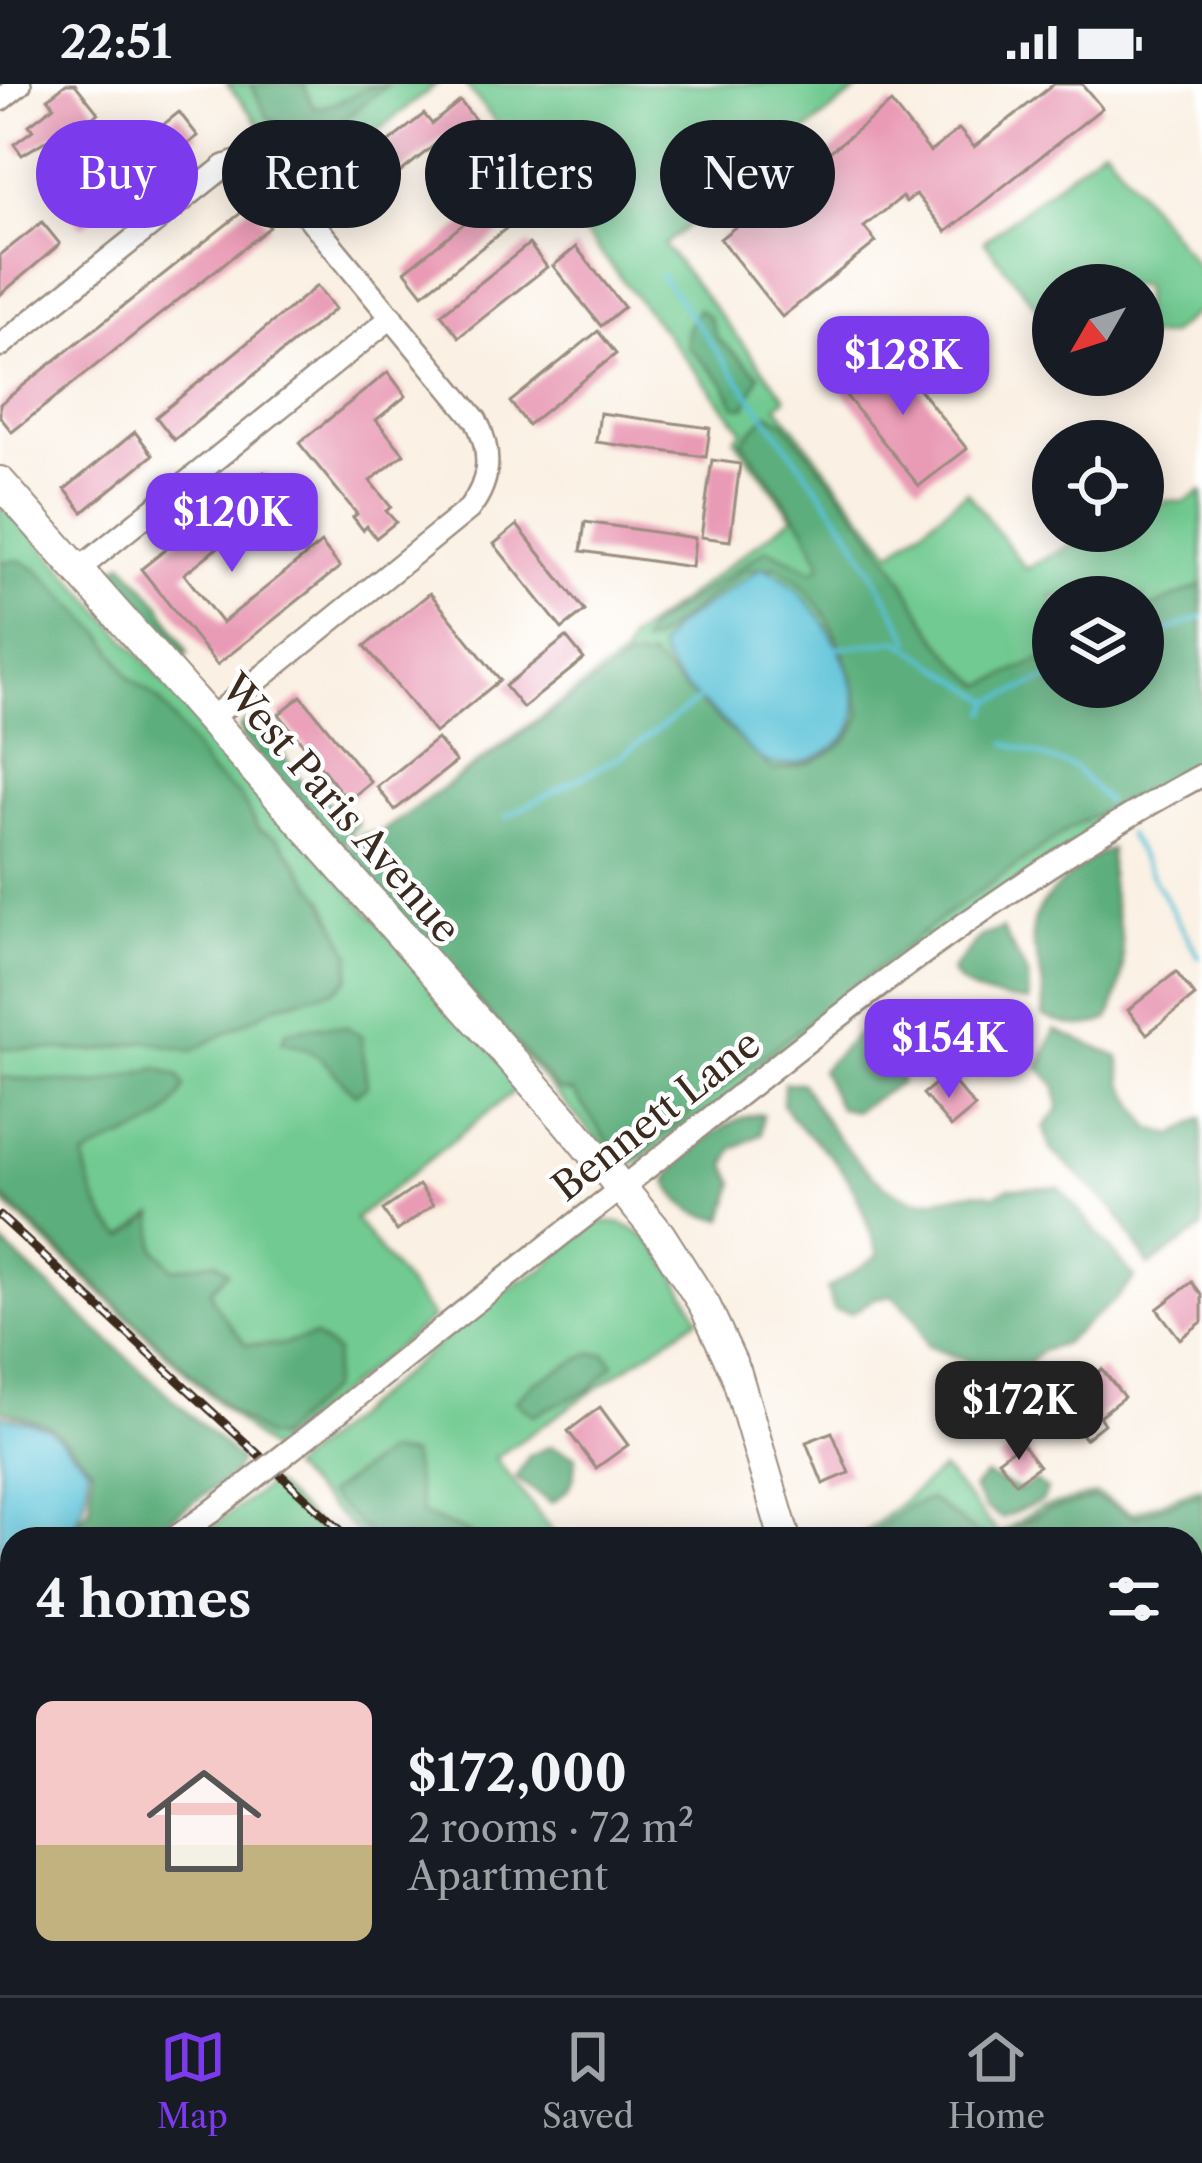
<!DOCTYPE html>
<meta charset="utf-8">
<style>
body{margin:0;font-family:"Libre Caslon Text",serif;background:#20242c;color:#f1f3f6;height:100vh;display:flex;flex-direction:column;font-size:45px;white-space:nowrap}
*{box-sizing:border-box;margin:0}
p{font-size:39px;color:#9ea1a6}
.icon{flex:none;width:66px;height:66px;fill:none;stroke:currentColor;stroke-width:2;stroke-linecap:round;stroke-linejoin:round}
.map{position:relative;flex:1;overflow:hidden}
.sheet{position:absolute;left:0px;top:1443px;width:1203px;height:468px;display:flex;flex-direction:column;background:#171b24;border-radius:36px 36px 0 0;box-shadow:0 6px 30px #0003}
.sheet>*{flex:none}
.hud{position:absolute;left:36px;top:36px;width:1131px;height:108px;display:flex;gap:24px}
.needle{width:78px;rotate:231deg}
.tools{position:absolute;left:1032px;top:180px;display:grid;gap:24px}
.tools a{display:grid;place-items:center;width:132px;height:132px;border-radius:50%;background:#171b24;box-shadow:0 6px 30px #0003;font-size:60px}
.price{position:absolute;translate:-50% -102px;padding:0 27px;border-radius:24px;background:#7c3aed;color:#fff;font-size:39px;line-height:78px;filter:drop-shadow(0 3px 6px #0008)}
.price::after{content:'';position:absolute;left:50%;top:72px;width:36px;height:27px;margin-left:-18px;background:inherit;clip-path:polygon(0 0,100% 0,50% 100%)}
.price.on{background:#222;color:#fff}
ul{padding:0;list-style:none}
li{display:flex;align-items:center;gap:36px;height:300px;padding:0 36px}
li+li{border-top:3px solid #363941}
li span{display:grid;place-items:center;flex:none;width:336px;height:240px;border-radius:18px;color:#555}
li>.icon{margin-inline-start:auto}
span .icon{width:144px;height:144px;fill:#fffc;stroke-width:1}
li b{font-size:51px}
h2{display:flex;justify-content:space-between;align-items:center;height:144px;padding:0 36px;font-size:51px}
.chip{padding:0 42px;border-radius:54px;background:#171b24;box-shadow:0 6px 30px #0003;font-size:42px;line-height:108px}
.chip.on{background:#7c3aed;color:#fff}
.status{display:flex;justify-content:space-between;align-items:center;height:84px;padding:0 60px;background:#171b24;direction:ltr}
.status svg{height:33px;fill:currentColor}
.menu{display:flex;justify-content:space-around;align-items:center;height:168px;border-top:3px solid #363941;background:#171b24;font-size:33px;color:#9ea1a6}
.menu a{display:grid;justify-items:center;gap:6px}
.menu .on{color:#7c3aed}
.map>svg:first-child{display:block}
.green{fill:#71ca91;stroke:#567a58;stroke-width:3;fill-rule:evenodd}
.forest{fill:#5cae7b;stroke:#4c6c4c;stroke-width:3}
.water{fill:#5bc3d8;stroke:#4b767b;stroke-width:3}
.lines{fill:none;stroke-linecap:round;stroke-linejoin:round}
.stream{stroke:#5bc3d8;stroke-width:4.5}
.building{fill:#e99bb5}
.street-casing{stroke:#9a8d80;stroke-width:26}
.secondary-casing{stroke:#9a8d80;stroke-width:34}
.street{stroke:#fff;stroke-width:21}
.secondary{stroke:#fff;stroke-width:30}
.rail-casing{stroke:#3b2a1e;stroke-width:9}
.rail{stroke:#fff;stroke-width:4.5;stroke-dasharray:14;stroke-linecap:butt}
.street-bridge-casing{stroke:#9a8d80;stroke-width:26;stroke-linecap:butt}
.street-bridge{stroke:#fff;stroke-width:21}
.labels{text-anchor:middle;stroke-width:9;stroke-linejoin:round;paint-order:stroke}
.street-label{font-size:39px;fill:#3b2a1e;stroke:#fff}
</style>
<div class="status"><b>22:51</b><svg viewBox="0 0 49 12"><path d="M0 12V9h3v3zM5 12V6h3v6zM10 12V3h3v9zM15 12V0h3v12zM26 1h20v11H26zM47 4h2v5h-2z"/></svg></div>
<div class="map">
<svg width="1202" height="1911" viewBox="0 0 1202 1911">
<rect width="100%" height="100%" fill="#fff"/>
<filter id="ink" filterUnits="userSpaceOnUse"><feTurbulence type="fractalNoise" baseFrequency=".00833" numOctaves="2"/><feDisplacementMap in="SourceGraphic" scale="24" xChannelSelector="R" yChannelSelector="G"/><feConvolveMatrix kernelMatrix="1 2 1 2 8 2 1 2 1" color-interpolation-filters="sRGB"/></filter>
<filter id="wash" filterUnits="userSpaceOnUse"><feTurbulence type="fractalNoise" baseFrequency=".004" numOctaves="4" result="noise"/><feDisplacementMap in="SourceGraphic" scale="48" xChannelSelector="R" yChannelSelector="G"/><feGaussianBlur stdDeviation="2.7" result="paint"/><feColorMatrix in="noise" values="0 0 0 0 0 0 0 0 0 0 0 0 0 0 0 0 0 1.4 0 .05"/><feComposite in="paint" operator="in"/></filter>
<g filter="url(#wash)">
<rect width="100%" height="100%" fill="#faf0e3"/>
<g class="green">
<polygon points="227,0 437,0 302,106 254,47 260,41"/>
<path d="M465,0H865L664,161L786,314L777,322L892,468L967,408L1026,485L1071,461L1143,447V436L1165,417L1183,418L1202,407V683L629,1083L621,1082L340,769L362,750L381,749L624,572L630,555L793,433L735,355L743,346ZM1053,513H1143V603H1053Z"/>
<polygon points="1104,62 1202,188 1202,224 1168,251 1143,253 1143,201 1053,201 1053,244 984,157"/>
<polygon points="0,413 522,1001 355,1135 433,1234 269,1366 0,1115"/>
<path d="M601,1138C652,1133 677,1197 699,1234L495,1374L558,1455H364L289,1385L443,1256L516,1199L543,1186L578,1150Z"/>
<polygon points="942,1385 999,1450 1040,1424 1096,1410 1132,1429 1202,1403 1202,1657 1191,1656 1191,1455 857,1455"/>
<polygon points="271,1399 333,1455 196,1455"/>
<polygon points="12,1803 12,1899 775,1899 785,1911 0,1911 0,1806"/>
</g>
<g class="forest">
<path d="M251,0H303L314,24C343,22 361,0 389,0L318,56L268,34Z"/>
<polygon points="698,225 709,233 717,254 759,291 746,323 735,322 724,299 688,263 687,246"/>
<path d="M768,329L784,338C816,379 851,419 881,462C917,512 931,564 984,601L1053,570V603H1143V527L1202,501V677L1072,743L946,831L633,1074L612,1063L573,1008L558,1006L347,772L627,576L651,574L773,686C806,685 851,665 861,631C850,577 828,511 777,483L745,486L652,558L642,560L649,543L767,465L815,487L821,479L804,443L742,357Z"/>
<polygon points="20,476 40,488 104,552 129,593 161,618 212,690 240,712 259,746 278,754 294,775 325,818 351,871 349,894 335,906 278,921 192,967 146,957 97,967 0,964 0,478"/>
<polygon points="124,479 160,520 188,569 182,574 173,573 104,496 109,486"/>
<path d="M266,635C287,685 305,711 355,732L358,739L342,762L242,654L240,643L248,636Z"/>
<path d="M1111,765C1104,841 1143,850 1109,935C1085,947 1068,942 1043,932C1050,865 1003,851 1065,796C1080,783 1092,771 1111,765Z"/>
<path d="M1002,845L1028,891L1029,918C1001,914 965,913 951,887L981,852Z"/>
<polygon points="886,938 905,957 900,999 855,1027 839,1024 821,986 868,940"/>
<path d="M318,942L347,943L361,952L367,1002L355,1010C329,986 322,964 282,958L287,947Z"/>
<polygon points="1055,946 1119,973 1123,999 1150,1044 1174,1051 1202,1034 1202,1145 1149,1182 1115,1126 1050,1065 1044,1043 1059,1025 1056,1003 1039,983"/>
<path d="M157,984L179,992L185,1003C159,1057 127,1043 84,1074C90,1104 99,1134 124,1153L154,1130L155,1164L173,1185L215,1177L228,1188L210,1206C216,1229 233,1240 245,1260L280,1261L314,1252L336,1268L330,1305L276,1354L266,1353L232,1328L0,1110V993L96,1000Z"/>
<path d="M784,999H802C821,1034 876,1114 920,1116C949,1118 965,1102 994,1111L1009,1104H1060L1135,1194L1114,1217L1061,1261L1041,1267L1015,1295L927,1262L915,1234L892,1211L875,1214L852,1229L834,1226L827,1205L879,1171C866,1139 858,1102 834,1076C817,1056 797,1045 783,1021Z"/>
<path d="M762,1030L761,1050L733,1065L726,1081L735,1099L724,1135C695,1132 682,1124 667,1098C677,1070 732,1031 762,1030Z"/>
<polygon points="0,1157 240,1376 233,1390 142,1455 65,1455 90,1423 92,1383 50,1342 0,1326"/>
<polygon points="592,1269 606,1270 614,1281 589,1306 533,1331 515,1317 535,1298"/>
<path d="M551,1362L575,1372C577,1395 571,1407 551,1419L516,1394L529,1372Z"/>
<polygon points="386,1369 411,1371 422,1430 483,1455 374,1455 327,1410"/>
<polygon points="985,1391 1020,1406 1035,1397 1047,1406 1043,1416 1002,1434 985,1424 973,1405"/>
<polygon points="1202,1408 1202,1650 1191,1650 1191,1455 863,1455 909,1422 930,1415 978,1450 996,1454 1046,1427 1095,1414 1135,1433"/>
<polygon points="264,1899 771,1899 781,1911 249,1911"/>
</g>
<g class="water">
<path d="M761,484C807,492 870,599 853,641C842,667 792,690 765,677C751,671 736,650 725,639C700,615 669,597 659,563L673,544Z"/>
<path d="M0,1331L47,1343L88,1382C88,1413 85,1433 61,1455H12V1483L0,1471Z"/>
</g>
<g class="lines">
<g class="stream">
<polyline points="661,191 849,446 911,557"/>
<polyline points="1143,557 1202,533"/>
<polyline points="835,565 898,556 992,617"/>
<polyline points="987,628 992,617 1053,593"/>
<polyline points="1006,659 1075,684 1107,718"/>
<polyline points="506,733 621,672 701,614"/>
<polyline points="1128,750 1199,873"/>
<polyline points="52,1899 61,1911"/>
<polyline points="831,1899 852,1911"/>
<polyline points="606,1911 624,1899"/>
<polyline points="691,1911 691,1899"/>
</g>
</g>
<g id="blocks">
<g class="building">
<polygon points="66,0 75,0 98,29 75,48 70,42 22,71 14,60 33,46 29,41 54,22 48,14"/>
<polygon points="1054,0 1082,0 1102,24 946,148 916,110 906,118 902,113 864,143 876,158 782,233 720,155 891,19 930,68 959,45 974,63"/>
<polygon points="460,17 532,106 504,128 513,139 423,210 405,187 498,112 448,50 355,125 335,101 424,30 432,40"/>
<polygon points="179,28 198,52 82,143 63,121"/>
<polygon points="252,120 270,143 12,348 0,333 0,320"/>
<polygon points="42,138 60,160 0,211 0,171"/>
<polygon points="529,160 547,183 459,253 441,230"/>
<polygon points="576,163 624,223 601,242 553,182"/>
<polygon points="317,202 335,225 174,356 156,333"/>
<polygon points="598,247 616,270 528,341 510,318"/>
<polygon points="887,265 967,365 919,402 839,303"/>
<polygon points="388,288 406,312 376,336 404,370 370,397 391,423 386,427 396,438 376,454 367,442 363,446 353,433 357,430 299,359"/>
<polygon points="600,329 710,344 706,373 596,358"/>
<polygon points="135,348 153,371 83,428 65,405"/>
<polygon points="712,376 740,380 730,457 701,453"/>
<polygon points="264,388 283,412 184,490 222,539 321,459 340,483 217,581 141,485"/>
<polygon points="585,438 695,454 692,483 581,467"/>
<polygon points="517,441 585,527 562,545 494,460"/>
<polygon points="430,509 500,596 435,649 365,562"/>
<polygon points="566,553 584,575 523,624 505,602"/>
<polygon points="301,612 371,698 348,717 279,630"/>
<polygon points="437,655 456,678 395,726 377,703"/>
<polygon points="1176,888 1195,912 1147,950 1128,926"/>
<polygon points="981,935 1007,968 984,986 957,953"/>
<polygon points="947,990 975,1023 951,1043 923,1010"/>
<polygon points="419,1101 433,1121 397,1147 383,1126"/>
<polygon points="1192,1198 1202,1211 1202,1238 1180,1255 1157,1225"/>
<polygon points="1102,1285 1124,1313 1099,1332 1104,1340 1085,1355 1070,1335 1094,1318 1081,1301"/>
<polygon points="600,1323 628,1361 596,1384 568,1347"/>
<polygon points="832,1348 849,1389 823,1400 806,1358"/>
<polygon points="1021,1359 1039,1382 1016,1399 998,1376"/>
</g>
</g>
</g>
<g filter="url(#ink)">
<use href="#blocks" fill-opacity="0" stroke="#9a8d80" stroke-width="3"/>
<g class="lines">
<defs>
<g id="street">
<polyline points="0,16 20,0"/>
<path d="M0,262L225,82L257,71L476,336C492,368 491,397 469,425L210,635"/>
<polyline points="78,486 392,233"/>
<path d="M330,1335C440,1244 554,1157 666,1069C837,933 1009,794 1202,691"/>
<polyline points="173,1455 211,1428"/>
<polyline points="0,1576 12,1570"/>
</g>
<g id="secondary">
<polyline points="0,398 567,1038 660,1151 705,1222 736,1289 785,1455"/>
<polyline points="1191,1893 1202,1898"/>
</g>
</defs>
<use href="#street" class="street-casing"/>
<use href="#secondary" class="secondary-casing"/>
<use href="#street" class="street"/>
<use href="#secondary" class="secondary"/>
<defs>
<g id="rail">
<polyline points="0,1132 350,1455"/>
<polyline points="791,1899 800,1911"/>
</g>
</defs>
<use href="#rail" class="rail-casing"/>
<use href="#rail" class="rail"/>
<defs>
<polyline id="street-bridge" points="211,1428 330,1335"/>
</defs>
<use href="#street-bridge" class="street-bridge-casing"/>
<use href="#street-bridge" class="street-bridge"/>
</g>
</g>
<g class="labels">
<g class="street-label">
<text transform="translate(341 724) rotate(49)" y="14">West Paris Avenue</text>
<text transform="translate(656 1031) rotate(-38)" y="14">Bennett Lane</text>
</g>
</g>
</svg>
<div class="tools">
<a><svg class="needle" viewBox="-14 -14 28 28"><path d="M0-13l5 13h-10z" fill="#e53935"/><path d="M0 13l5-13h-10z" fill="#9ea1a6"/></svg></a>
<a><svg class="icon" aria-label="locate" viewBox="0 0 24 24"><circle cx="12" cy="12" r="6"/><path d="M12 2v4M12 18v4M2 12h4M18 12h4"/></svg></a>
<a><svg class="icon" aria-label="layers" viewBox="0 0 24 24"><path d="M12 4l9 5-9 5-9-5zM3 14l9 5 9-5"/></svg></a>
</div>
<b class="price" style="left:903px;top:334px">$128K</b>
<b class="price" style="left:232px;top:491px">$120K</b>
<b class="price" style="left:949px;top:1017px">$154K</b>
<b class="price on" style="left:1019px;top:1379px">$172K</b>
<div class="hud">
<a class="chip on">Buy</a>
<a class="chip">Rent</a>
<a class="chip">Filters</a>
<a class="chip">New</a>
</div>
<section class="sheet">
<h2>4 homes<svg class="icon" aria-label="filters" viewBox="0 0 24 24"><path d="M4 7h16M4 17h16"/><circle cx="9" cy="7" r="2"/><circle cx="15" cy="17" r="2"/></svg></h2>
<ul>
<li><span style="background:linear-gradient(#f6c9c9 60%,#c2b280 0)"><svg class="icon" aria-label="home" viewBox="0 0 24 24"><path d="M3 11l9-7 9 7M6 9v11h12V9"/></svg></span><div><b>$172,000</b><p>2 rooms · 72 m²</p><p>Apartment</p></div></li>
</ul>
</section>
</div>
<nav class="menu">
<a class="on"><svg class="icon" aria-label="map" viewBox="0 0 24 24"><path d="M3 6l6-2 6 2 6-2v14l-6 2-6-2-6 2zM9 4v14M15 6v14"/></svg>Map</a>
<a><svg class="icon" aria-label="saved" viewBox="0 0 24 24"><path d="M7 4h10v16l-5-4-5 4z"/></svg>Saved</a>
<a><svg class="icon" aria-label="home" viewBox="0 0 24 24"><path d="M3 11l9-7 9 7M6 9v11h12V9"/></svg>Home</a>
</nav>
